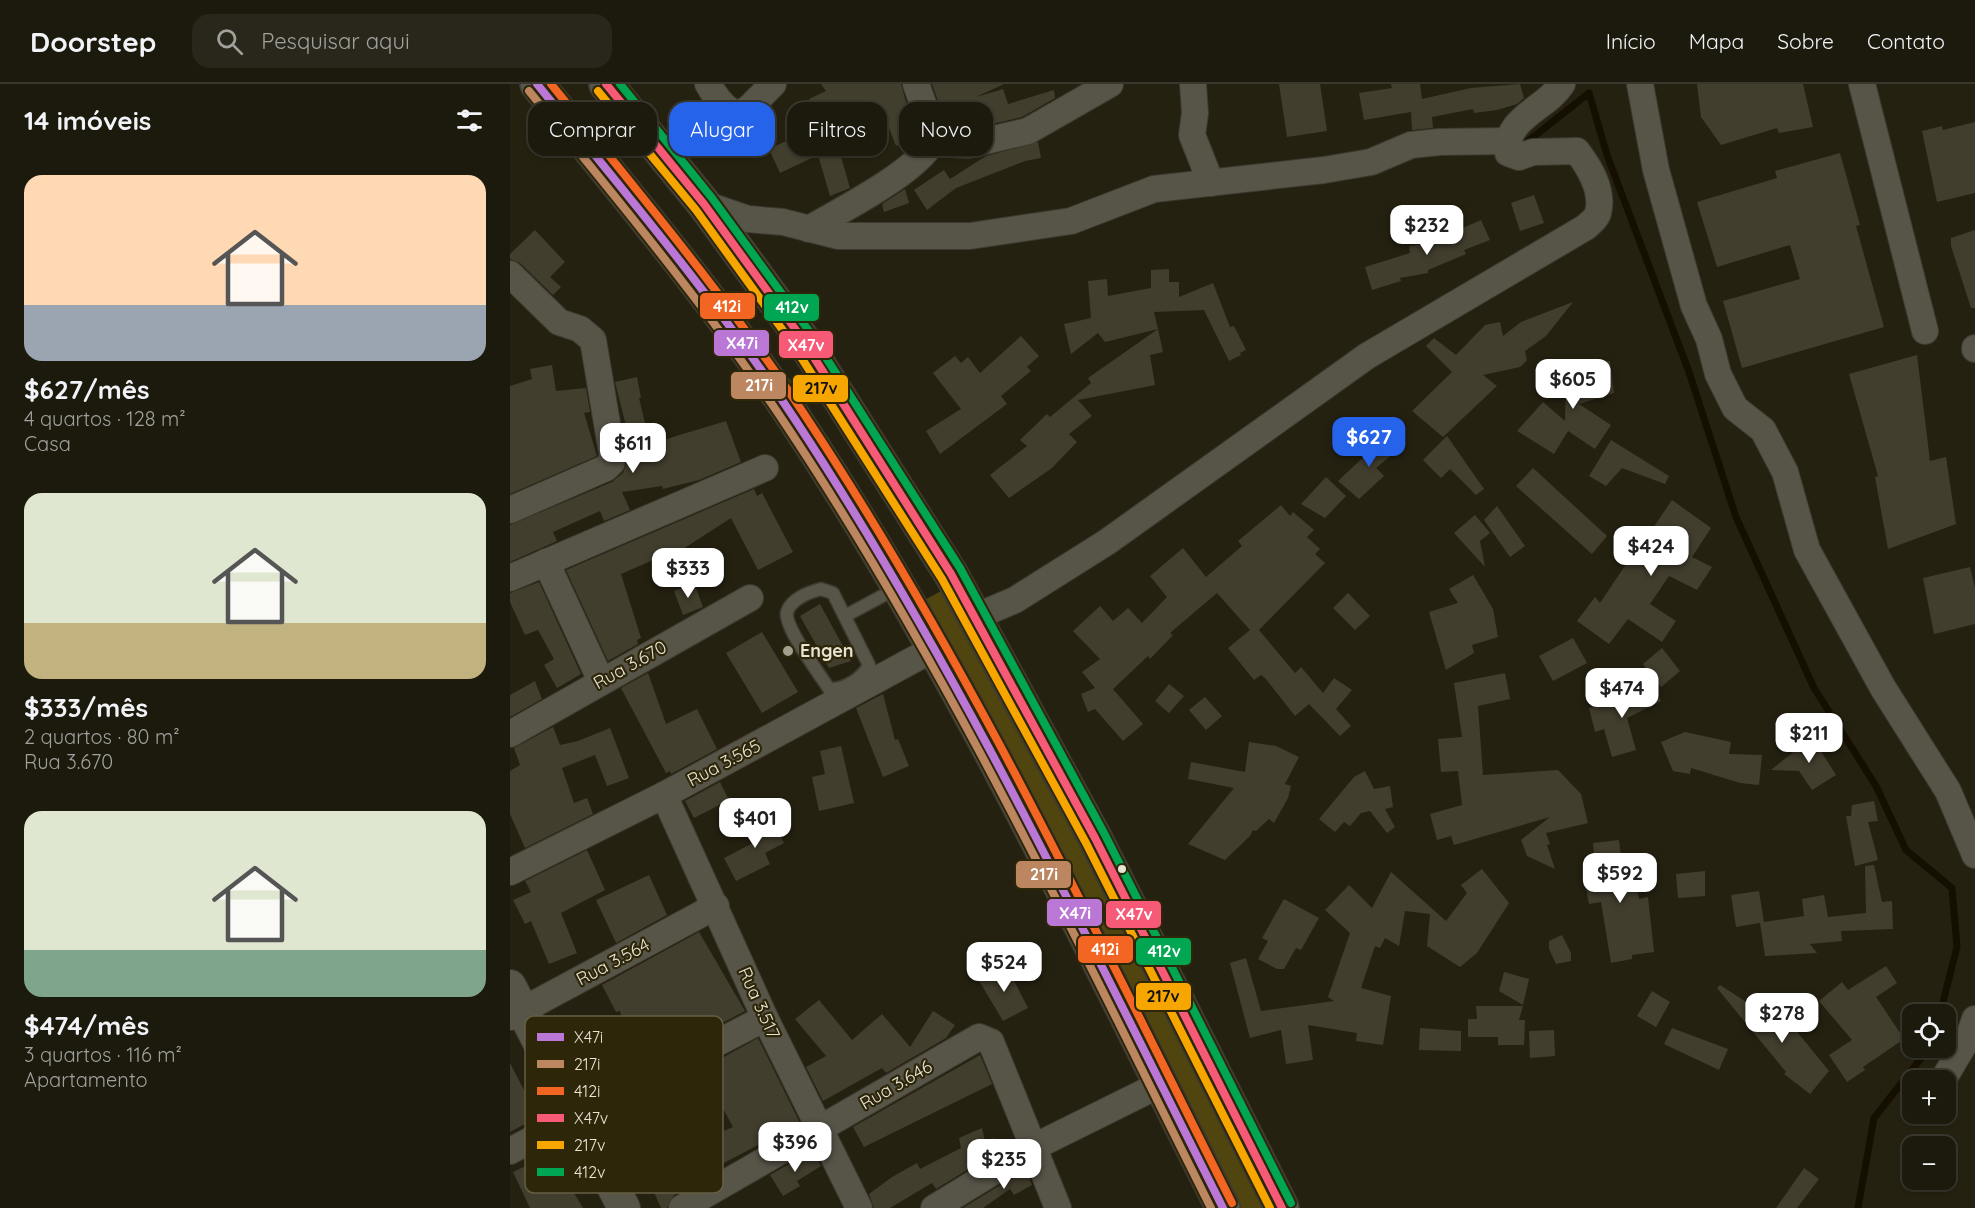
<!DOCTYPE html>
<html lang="pt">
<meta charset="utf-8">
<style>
body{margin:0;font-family:Quicksand,sans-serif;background:#29261b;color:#f1f3f6;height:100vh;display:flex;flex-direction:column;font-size:22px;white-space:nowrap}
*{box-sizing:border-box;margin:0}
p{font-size:20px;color:#a0a09d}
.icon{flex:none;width:33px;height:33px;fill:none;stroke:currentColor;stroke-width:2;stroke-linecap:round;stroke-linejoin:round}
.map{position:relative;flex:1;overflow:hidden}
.side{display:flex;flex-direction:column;background:#1c190d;width:510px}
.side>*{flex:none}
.banner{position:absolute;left:18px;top:18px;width:570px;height:54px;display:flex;gap:12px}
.fabs{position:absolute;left:1392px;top:920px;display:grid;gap:12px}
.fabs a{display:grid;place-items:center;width:54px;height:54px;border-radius:12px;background:#1c190d;box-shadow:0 2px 4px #0004,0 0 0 2px #3a382e;font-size:30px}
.price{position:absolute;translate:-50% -51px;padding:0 14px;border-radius:12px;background:#fff;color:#222;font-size:20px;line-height:39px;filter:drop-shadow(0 2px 3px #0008)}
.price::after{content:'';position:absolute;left:50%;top:36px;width:18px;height:14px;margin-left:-9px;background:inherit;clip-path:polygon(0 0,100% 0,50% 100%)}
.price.active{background:#2563eb;color:#fff}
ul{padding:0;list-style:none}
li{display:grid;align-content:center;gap:12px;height:318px;padding:0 24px}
li span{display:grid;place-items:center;height:186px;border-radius:18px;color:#555}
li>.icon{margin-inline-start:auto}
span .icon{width:108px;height:108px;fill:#fffc;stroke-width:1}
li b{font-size:26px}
h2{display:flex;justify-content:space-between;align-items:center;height:72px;padding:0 24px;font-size:26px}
.chip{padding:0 21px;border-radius:18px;background:#1c190d;box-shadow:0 2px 4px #0004,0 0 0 2px #3a382e;font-size:21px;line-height:54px}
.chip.active{background:#2563eb;color:#fff}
header{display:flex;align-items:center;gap:36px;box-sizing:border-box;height:84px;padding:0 30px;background:#1c190d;border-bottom:2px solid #3a382e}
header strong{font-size:28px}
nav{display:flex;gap:33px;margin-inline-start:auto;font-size:21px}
.search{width:420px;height:54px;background:#29261b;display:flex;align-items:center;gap:15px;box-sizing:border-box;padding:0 21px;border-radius:18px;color:#a0a09d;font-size:22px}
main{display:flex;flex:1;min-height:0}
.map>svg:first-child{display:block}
.green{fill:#51450f}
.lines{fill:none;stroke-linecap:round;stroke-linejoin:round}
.stream{stroke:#150f02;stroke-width:7}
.building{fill:#423e2e}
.service-casing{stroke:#3e3a30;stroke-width:15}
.minor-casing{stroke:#3e3a30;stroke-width:28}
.tertiary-casing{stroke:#3e3a30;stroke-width:34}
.secondary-casing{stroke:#3e3a30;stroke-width:36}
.service{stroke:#575448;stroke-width:12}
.minor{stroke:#575448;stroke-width:26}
.tertiary{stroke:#575448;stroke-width:32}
.secondary{stroke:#565850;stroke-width:33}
.bus-1-casing{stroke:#2d2609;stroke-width:12}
.bus-2-casing{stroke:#2d2609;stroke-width:12}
.bus-3-casing{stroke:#2d2609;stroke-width:12}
.bus-4-casing{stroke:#2d2609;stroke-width:12}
.bus-5-casing{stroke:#2d2609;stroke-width:12}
.bus-6-casing{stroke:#2d2609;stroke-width:12}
.bus-1{stroke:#ba77d6;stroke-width:8}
.bus-2{stroke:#bb8660;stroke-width:8}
.bus-3{stroke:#f26522;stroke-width:8}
.bus-4{stroke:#f75a77;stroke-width:8}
.bus-5{stroke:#f7a600;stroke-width:8}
.bus-6{stroke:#00a651;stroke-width:8}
.poi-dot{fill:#a4a090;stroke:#2d2609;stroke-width:2}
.bus-dot{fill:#e8e4d4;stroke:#2d2609;stroke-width:2}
.labels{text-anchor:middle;stroke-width:4.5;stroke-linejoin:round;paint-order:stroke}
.poi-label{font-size:18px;font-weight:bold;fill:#e8e4d4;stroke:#2d2609;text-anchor:start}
.street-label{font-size:18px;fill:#e8e4d4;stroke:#2d2609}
.key{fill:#2d2609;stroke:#655f46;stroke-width:1.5}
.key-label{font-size:16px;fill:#e8e4d4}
.line-badge{stroke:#2d2609;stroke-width:2}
.badge-label{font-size:16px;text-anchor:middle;font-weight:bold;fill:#fff}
.pale-badge-label{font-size:16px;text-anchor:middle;font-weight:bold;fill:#111}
</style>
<header>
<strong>Doorstep</strong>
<div class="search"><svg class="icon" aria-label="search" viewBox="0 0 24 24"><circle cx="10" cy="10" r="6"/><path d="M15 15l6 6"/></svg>Pesquisar aqui</div>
<nav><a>Início</a><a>Mapa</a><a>Sobre</a><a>Contato</a></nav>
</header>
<main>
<section class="side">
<h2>14 imóveis<svg class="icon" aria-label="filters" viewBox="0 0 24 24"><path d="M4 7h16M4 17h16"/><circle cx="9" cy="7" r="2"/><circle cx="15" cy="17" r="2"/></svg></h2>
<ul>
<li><span style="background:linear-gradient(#ffd9b3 70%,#9aa5b1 0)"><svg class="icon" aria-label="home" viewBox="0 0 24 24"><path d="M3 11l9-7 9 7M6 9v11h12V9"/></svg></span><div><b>$627/mês</b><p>4 quartos · 128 m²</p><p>Casa</p></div></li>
<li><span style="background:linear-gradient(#dfe7d0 70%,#c2b280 0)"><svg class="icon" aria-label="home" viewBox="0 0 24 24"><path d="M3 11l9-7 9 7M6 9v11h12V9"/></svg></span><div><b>$333/mês</b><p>2 quartos · 80 m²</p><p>Rua 3.670</p></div></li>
<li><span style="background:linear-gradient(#dfe7d0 75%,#7fa58c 0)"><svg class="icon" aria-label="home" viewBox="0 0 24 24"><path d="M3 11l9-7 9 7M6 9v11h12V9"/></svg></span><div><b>$474/mês</b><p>3 quartos · 116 m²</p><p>Apartamento</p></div></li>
</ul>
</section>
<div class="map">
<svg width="1465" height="1124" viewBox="0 0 1465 1124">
<rect width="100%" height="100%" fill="#252111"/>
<polygon class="green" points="431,507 437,513 592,802 758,1124 720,1124 411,518"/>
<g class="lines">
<g class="stream">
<polyline points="1017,58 1079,9 1097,71 1179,288 1226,433 1304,604 1366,702 1396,766 1442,804 1447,863 1430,930"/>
<polyline points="1348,1124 1364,1034 1420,963"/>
</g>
</g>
<g class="building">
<polygon points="311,0 391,0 406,54 386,62 375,34 362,39 361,36 325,52 340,104 320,112 308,71 270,89 259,65 289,51 283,38 305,28 299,15 316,7"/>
<polygon points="422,0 494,0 466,13 493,5 498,20 544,6 545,14 512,33 465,44 455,17 431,26"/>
<polygon points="769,0 810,0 817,47 777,53"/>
<polygon points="881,0 910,0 912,15 961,4 1010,0 1014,14 1007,20 987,26 964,29 963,25 922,33 923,44 902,46 901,28 854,36 849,9 882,4"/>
<polygon points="1187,0 1293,0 1303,43 1269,49 1267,44 1211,61 1191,33"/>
<polygon points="1465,38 1465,109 1427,118 1412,47 1432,42 1433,46"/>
<polygon points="213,40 230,44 234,54 211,65 202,46"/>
<polygon points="528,58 531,74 515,77 446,104 417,126 404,106 434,86 440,95 476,72"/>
<polygon points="1330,69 1350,141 1346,142 1374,243 1232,284 1213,217 1290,195 1280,161 1207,183 1187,118 1267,94 1265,87"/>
<polygon points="395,105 399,119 374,128 372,120"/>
<polygon points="1024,111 1034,139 1010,147 1001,119"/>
<polygon points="971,136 980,156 954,166 956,170 918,186 918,189 890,194 891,197 862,206 855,183 900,169 899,162 919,159"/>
<polygon points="25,146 55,178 40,193 51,203 43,211 10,179 0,175 0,170"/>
<polygon points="1465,146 1465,224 1461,224 1441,162 1441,154"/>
<polygon points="659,185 659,198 669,198 669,213 703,199 720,243 724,242 736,266 730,269 731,271 719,277 694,226 644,228 648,245 595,258 588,249 561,270 554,240 581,234 578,197 597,195 598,212 641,204 641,186"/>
<polygon points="1063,218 1036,252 1015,267 1017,276 1010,283 973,291 987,302 933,353 902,327 942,288 916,262 924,254 946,271 975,241 990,238 993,252 1011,238"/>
<polygon points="648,245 653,268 640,271 645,301 568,316 582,332 559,350 567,358 542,384 499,414 480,391 517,362 510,356 537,330 540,333 581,299 578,294"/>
<polygon points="511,252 529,272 517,283 521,287 491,312 497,320 430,370 416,347 451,325 423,289 445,272 451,279 458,273 470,289"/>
<polygon points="1407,271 1420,377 1436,373 1446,440 1378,465 1365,393 1368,392 1339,290"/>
<polygon points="1100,277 1104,309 1069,320 1101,341 1085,365 1058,347 1044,370 1007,347 1033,318 1055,337 1056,293 1066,281"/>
<polygon points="42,281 46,307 76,304 80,328 74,329 87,372 0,410 0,302 22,295 20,285"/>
<polygon points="127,293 131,314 129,314 140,360 216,337 231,378 189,396 153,405 152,402 112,408 120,426 94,437 90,427 43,448 47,457 0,478 0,441 102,398 113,389 117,378 117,366 122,366 105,298"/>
<polygon points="879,349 891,363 866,384 874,392 849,415 828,397"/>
<polygon points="937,352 974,405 966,411 940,385 931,394 913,376"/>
<polygon points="1101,356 1159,392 1155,400 1112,384 1096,402 1079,392"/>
<polygon points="1023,384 1097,452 1082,470 1006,402"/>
<polygon points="816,393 836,412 815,434 791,420"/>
<polygon points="244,405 247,412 252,409 283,468 248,486 221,434 176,463 181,474 164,480 159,469 111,490 131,554 127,556 128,560 98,577 56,486"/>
<polygon points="1162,416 1201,444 1182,473 1202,483 1187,506 1159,492 1140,520 1166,537 1152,558 1118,535 1099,560 1067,537 1085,513 1090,519 1139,446 1141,447"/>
<polygon points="771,421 780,432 783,428 804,446 797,453 810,465 805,470 815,479 749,546 785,589 791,583 813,609 824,594 842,606 826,625 841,642 830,652 799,620 785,632 755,594 751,591 744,596 718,564 740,546 707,509 660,549 663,551 640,575 638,572 603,605 633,640 613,657 585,625 578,628 571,610 585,604 572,588 590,575 563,547 590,522 603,537 618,524 632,539 657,513 640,492 673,464 696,493 732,462 728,457"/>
<polygon points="987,422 1015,462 1000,473 974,436"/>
<polygon points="965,431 980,449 970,457 975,483 944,449"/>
<polygon points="1460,483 1465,504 1465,540 1424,550 1413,494"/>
<polygon points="963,491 983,525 988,553 962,561 964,569 936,586 919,528 948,519 939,505"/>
<polygon points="29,498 71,590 47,604 34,581 44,575 28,546 15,551 0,518 0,509"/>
<polygon points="184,499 193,523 173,531 164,507"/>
<polygon points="838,509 860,532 845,546 823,524"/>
<polygon points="310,520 341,577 319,584 290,532"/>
<polygon points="252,548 288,608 252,629 216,569"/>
<polygon points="1063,554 1077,579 1043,597 1029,572"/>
<polygon points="1152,564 1170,587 1151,603 1133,580"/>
<polygon points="138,589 156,640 187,625 207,665 161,690 160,687 156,689 111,604"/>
<polygon points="995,589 1000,615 968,622 973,691 1048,686 1071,710 1078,739 1036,749 1040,760 1037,761 1045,785 1017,772 1011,756 1040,733 944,761 941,752 927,756 920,730 952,721 948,687 931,688 928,655 952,653 944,599"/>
<polygon points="25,597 32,615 0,633 0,611"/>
<polygon points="659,600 674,612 659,629 645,617"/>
<polygon points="1142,600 1151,617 1117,634 1126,666 1102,673 1094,645 1085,648 1079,624 1106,618"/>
<polygon points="373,610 385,656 388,655 399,682 373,693 346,624"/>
<polygon points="695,613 712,632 696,646 679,626"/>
<polygon points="43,643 50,661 68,657 100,644 119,694 97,702 85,671 52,684 64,719 77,714 83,730 15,764 0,730 0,687 10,681 4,664"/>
<polygon points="1175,648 1221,658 1219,670 1252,671 1249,701 1230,699 1181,684 1180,690 1163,687 1151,658"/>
<polygon points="1302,653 1326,691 1302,706 1289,687 1261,686"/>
<polygon points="739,658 766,662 789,673 775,700 781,702 778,714 764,739 759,735 746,747 743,746 740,752 715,776 678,760 724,704 678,695 681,678 735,688"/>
<polygon points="331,662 344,719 309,727 302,693 315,690 310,667"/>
<polygon points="855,687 864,705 880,702 883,723 875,725 885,743 877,749 860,727 851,729 840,742 834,738 825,748 809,735 844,693"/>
<polygon points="210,698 219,716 184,734 175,717"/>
<polygon points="1364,717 1368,737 1358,738 1368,776 1345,782 1336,732 1341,732 1342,721"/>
<polygon points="260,731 274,759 255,769 260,780 226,797 214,774 243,759 235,744"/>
<polygon points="1109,756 1112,782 1122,780 1129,815 1138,813 1144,868 1122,871 1122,875 1101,879 1091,818 1079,820 1075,799 1087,798 1083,759"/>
<polygon points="77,766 95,806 51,829 67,869 39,880 21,837 15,840 3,816 21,808 15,797"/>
<polygon points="1364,781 1372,818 1382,817 1383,845 1331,847 1332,857 1300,860 1307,869 1255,872 1250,839 1226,843 1221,811 1249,807 1254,838 1294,832 1292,815 1314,811 1318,833 1356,829 1355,782"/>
<polygon points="972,785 999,819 967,869 950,883 917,862 920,830 895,827 889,862 875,854 870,864 865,862 851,904 881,912 873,961 846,957 847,949 798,941 803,976 776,980 771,946 740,954 720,879 736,874 751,927 824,917 818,913 840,849 815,826 839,801 862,824 881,788 936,837 957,809 951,801"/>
<polygon points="1195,787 1195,812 1168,814 1166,790"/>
<polygon points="139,791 157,831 106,859 86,816"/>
<polygon points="774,815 809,834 791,866 786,864 774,885 767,885 748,875 758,857 752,854"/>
<polygon points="189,848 235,927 157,968 155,964 129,970 116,951 110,927 106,928 92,901"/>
<polygon points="1052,851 1061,869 1061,877 1046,880 1039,865 1039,857"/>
<polygon points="496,881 518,924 493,937 468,895"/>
<polygon points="1376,882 1387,899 1366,913 1394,955 1353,983 1355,986 1337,998 1319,971 1342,956 1309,917 1332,898 1338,906"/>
<polygon points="994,888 1019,895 1013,921 989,907"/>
<polygon points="1210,901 1275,943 1280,939 1319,987 1300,1010 1274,990 1276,988 1207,904"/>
<polygon points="1142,907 1160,918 1146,943 1127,932"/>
<polygon points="309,916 342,956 372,930 400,963 423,927 445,941 436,954 376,989 372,984 313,1017 296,983 316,972 285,935"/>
<polygon points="966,922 1013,922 1009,936 1015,936 1014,961 988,961 988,953 958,953 958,935 967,935"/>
<polygon points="910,944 951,947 951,967 909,966"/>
<polygon points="1162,944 1218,965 1209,986 1154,960"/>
<polygon points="1044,946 1045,972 1020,974 1019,947"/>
<polygon points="248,954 290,1039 208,1082 209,1085 164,1111 157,1124 151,1124 132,1081 223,1043 202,1004 167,1028 153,1007"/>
<polygon points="470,971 482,1000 354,1063 343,1043"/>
<polygon points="0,979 28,1033 0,1048"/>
<polygon points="472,1044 475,1057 484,1054 488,1067 426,1105 422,1099 380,1124 364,1124 359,1110 382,1093 407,1079 410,1085 451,1064 449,1054"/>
<polygon points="303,1066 311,1082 287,1097 290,1102 273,1112 260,1091"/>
<polygon points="26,1077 41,1108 57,1097 73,1124 20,1124 3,1088"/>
<polygon points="1294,1084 1309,1095 1287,1124 1266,1124"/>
<polygon points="516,1085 522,1101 504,1111 500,1105 473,1124 453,1124"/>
</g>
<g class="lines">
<defs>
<g id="service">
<path d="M311,505L323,509L359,581C353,594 334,606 319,605C310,590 274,544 277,528C281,515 299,508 311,505Z"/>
<polyline points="335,532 389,503"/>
</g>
<g id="minor">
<path d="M198,0C205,12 214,26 227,30L238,25L263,0"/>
<polyline points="683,0 685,29 682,51 701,99"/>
<polyline points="1130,0 1146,86 1184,222 1199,255 1208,290 1225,324 1253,346 1275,388 1297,466 1373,604 1438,707 1465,771"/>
<polyline points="1352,0 1415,247"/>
<polyline points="423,59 458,61 518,47 600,0"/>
<polyline points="194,120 238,135 273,138 328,152 460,152 561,137 644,105 814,86 861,78 901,61 929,58 997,57"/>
<path d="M299,145C331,126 412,86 425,53L406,0"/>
<polyline points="0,190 49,238 70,245 83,256 102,369 102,378 96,384 0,426"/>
<polyline points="1465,264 1465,265"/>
<polyline points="36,478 91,597"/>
<polyline points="0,494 255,384"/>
<path d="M465,533L505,516L597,458L857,272L1076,143C1080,139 1087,134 1088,129C1094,106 1079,83 1067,67L1023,68L1009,73L998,69C995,33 1036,25 1052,0"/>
<polyline points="0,650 240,514"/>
<polyline points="154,711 255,934 349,1124"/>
<polyline points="0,788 154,711 425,564"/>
<polyline points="0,933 206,822"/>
<polyline points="1433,996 1459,952 1465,935"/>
<polyline points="0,1067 255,934"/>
<polyline points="172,1124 469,953 481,958 548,1124"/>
<polyline points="424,1124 522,1064 649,1001"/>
</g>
<polyline id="tertiary" points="0,902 114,1124"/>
<g id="secondary">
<path d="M27,0C116,110 208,219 286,337C451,587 578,858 713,1124"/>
<polyline points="96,0 194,120 291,253 441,490 585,754 772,1124"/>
</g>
</defs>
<use href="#service" class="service-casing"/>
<use href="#minor" class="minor-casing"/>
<use href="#tertiary" class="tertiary-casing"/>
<use href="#secondary" class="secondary-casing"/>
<use href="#service" class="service"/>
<use href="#minor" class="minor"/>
<use href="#tertiary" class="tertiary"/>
<use href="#secondary" class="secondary"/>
<defs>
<path id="bus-1" d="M27,0C116,110 208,218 286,337C450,586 579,858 713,1124"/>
<path id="bus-2" d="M19,7C108,116 198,224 276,341C441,589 568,859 701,1124"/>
<path id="bus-3" d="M41,0C128,108 217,214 294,330C460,580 588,852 722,1119"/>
<polyline id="bus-4" points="96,0 194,120 291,253 441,490 585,754 772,1124"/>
<polyline id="bus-5" points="88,7 186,126 282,259 432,495 576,759 760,1124"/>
<polyline id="bus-6" points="110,0 202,114 299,247 450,484 594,749 781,1119"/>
</defs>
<use href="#bus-1" class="bus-1-casing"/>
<use href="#bus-2" class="bus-2-casing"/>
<use href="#bus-3" class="bus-3-casing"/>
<use href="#bus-4" class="bus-4-casing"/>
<use href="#bus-5" class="bus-5-casing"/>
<use href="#bus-6" class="bus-6-casing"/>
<use href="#bus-1" class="bus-1"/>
<use href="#bus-2" class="bus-2"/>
<use href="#bus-3" class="bus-3"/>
<use href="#bus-4" class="bus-4"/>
<use href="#bus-5" class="bus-5"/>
<use href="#bus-6" class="bus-6"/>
</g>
<circle class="poi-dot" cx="278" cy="567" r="6"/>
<circle class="bus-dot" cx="612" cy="785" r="5"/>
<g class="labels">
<g class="poi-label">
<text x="290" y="573">Engen</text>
</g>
<g class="street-label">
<text transform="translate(120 581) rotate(-29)" y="6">Rua 3.670</text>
<text transform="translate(214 679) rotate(-28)" y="6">Rua 3.565</text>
<text transform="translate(103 878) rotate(-28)" y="6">Rua 3.564</text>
<text transform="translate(249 919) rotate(66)" y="6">Rua 3.517</text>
<text transform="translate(386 1001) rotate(-30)" y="6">Rua 3.646</text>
</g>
</g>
<rect x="15" y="932" width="198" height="177" rx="9" class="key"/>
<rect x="27" y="949" width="27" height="8" fill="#ba77d6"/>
<rect x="27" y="976" width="27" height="8" fill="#bb8660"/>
<rect x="27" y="1003" width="27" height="8" fill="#f26522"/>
<rect x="27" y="1030" width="27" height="8" fill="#f75a77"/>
<rect x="27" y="1057" width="27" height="8" fill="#f7a600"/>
<rect x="27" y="1084" width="27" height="8" fill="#00a651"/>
<g class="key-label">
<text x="64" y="959">X47i</text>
<text x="64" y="986">217i</text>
<text x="64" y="1013">412i</text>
<text x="64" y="1040">X47v</text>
<text x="64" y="1067">217v</text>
<text x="64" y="1094">412v</text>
</g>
<g class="line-badge">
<rect x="189" y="208" width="57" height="28" rx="6" fill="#f26522"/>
<rect x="253" y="209" width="57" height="29" rx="6" fill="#00a651"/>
<rect x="203" y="245" width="57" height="28" rx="6" fill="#ba77d6"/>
<rect x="268" y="246" width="56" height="29" rx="6" fill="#f75a77"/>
<rect x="220" y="287" width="57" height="29" rx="6" fill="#bb8660"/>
<rect x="282" y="290" width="57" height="29" rx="6" fill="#f7a600"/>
<rect x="505" y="776" width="57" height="29" rx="6" fill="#bb8660"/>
<rect x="536" y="814" width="57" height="29" rx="6" fill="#ba77d6"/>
<rect x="595" y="816" width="57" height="29" rx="6" fill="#f75a77"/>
<rect x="567" y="851" width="57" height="29" rx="6" fill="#f26522"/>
<rect x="625" y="853" width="57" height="29" rx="6" fill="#00a651"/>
<rect x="625" y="898" width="57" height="29" rx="6" fill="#f7a600"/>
</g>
<g class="badge-label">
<text x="217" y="228">412i</text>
<text x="282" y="229">412v</text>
<text x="232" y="265">X47i</text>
<text x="296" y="267">X47v</text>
<text x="249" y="307">217i</text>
<text x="534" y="796">217i</text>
<text x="565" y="835">X47i</text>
<text x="624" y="836">X47v</text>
<text x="595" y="871">412i</text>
<text x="654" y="873">412v</text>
</g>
<g class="pale-badge-label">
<text x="311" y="310">217v</text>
<text x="653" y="918">217v</text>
</g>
</svg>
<div class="fabs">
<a><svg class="icon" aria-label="locate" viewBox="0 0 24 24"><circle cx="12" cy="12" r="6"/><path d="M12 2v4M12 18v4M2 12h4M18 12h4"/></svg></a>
<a>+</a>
<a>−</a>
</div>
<b class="price" style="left:917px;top:172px">$232</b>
<b class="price" style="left:1063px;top:326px">$605</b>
<b class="price active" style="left:859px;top:384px">$627</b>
<b class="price" style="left:123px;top:390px">$611</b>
<b class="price" style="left:1141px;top:493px">$424</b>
<b class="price" style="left:178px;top:515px">$333</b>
<b class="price" style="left:1112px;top:635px">$474</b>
<b class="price" style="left:1299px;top:680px">$211</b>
<b class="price" style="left:245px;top:765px">$401</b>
<b class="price" style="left:1110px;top:820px">$592</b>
<b class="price" style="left:494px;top:909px">$524</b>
<b class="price" style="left:1272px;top:960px">$278</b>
<b class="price" style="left:285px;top:1089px">$396</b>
<b class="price" style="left:494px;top:1106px">$235</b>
<div class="banner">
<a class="chip">Comprar</a>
<a class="chip active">Alugar</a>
<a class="chip">Filtros</a>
<a class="chip">Novo</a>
</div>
</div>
</main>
